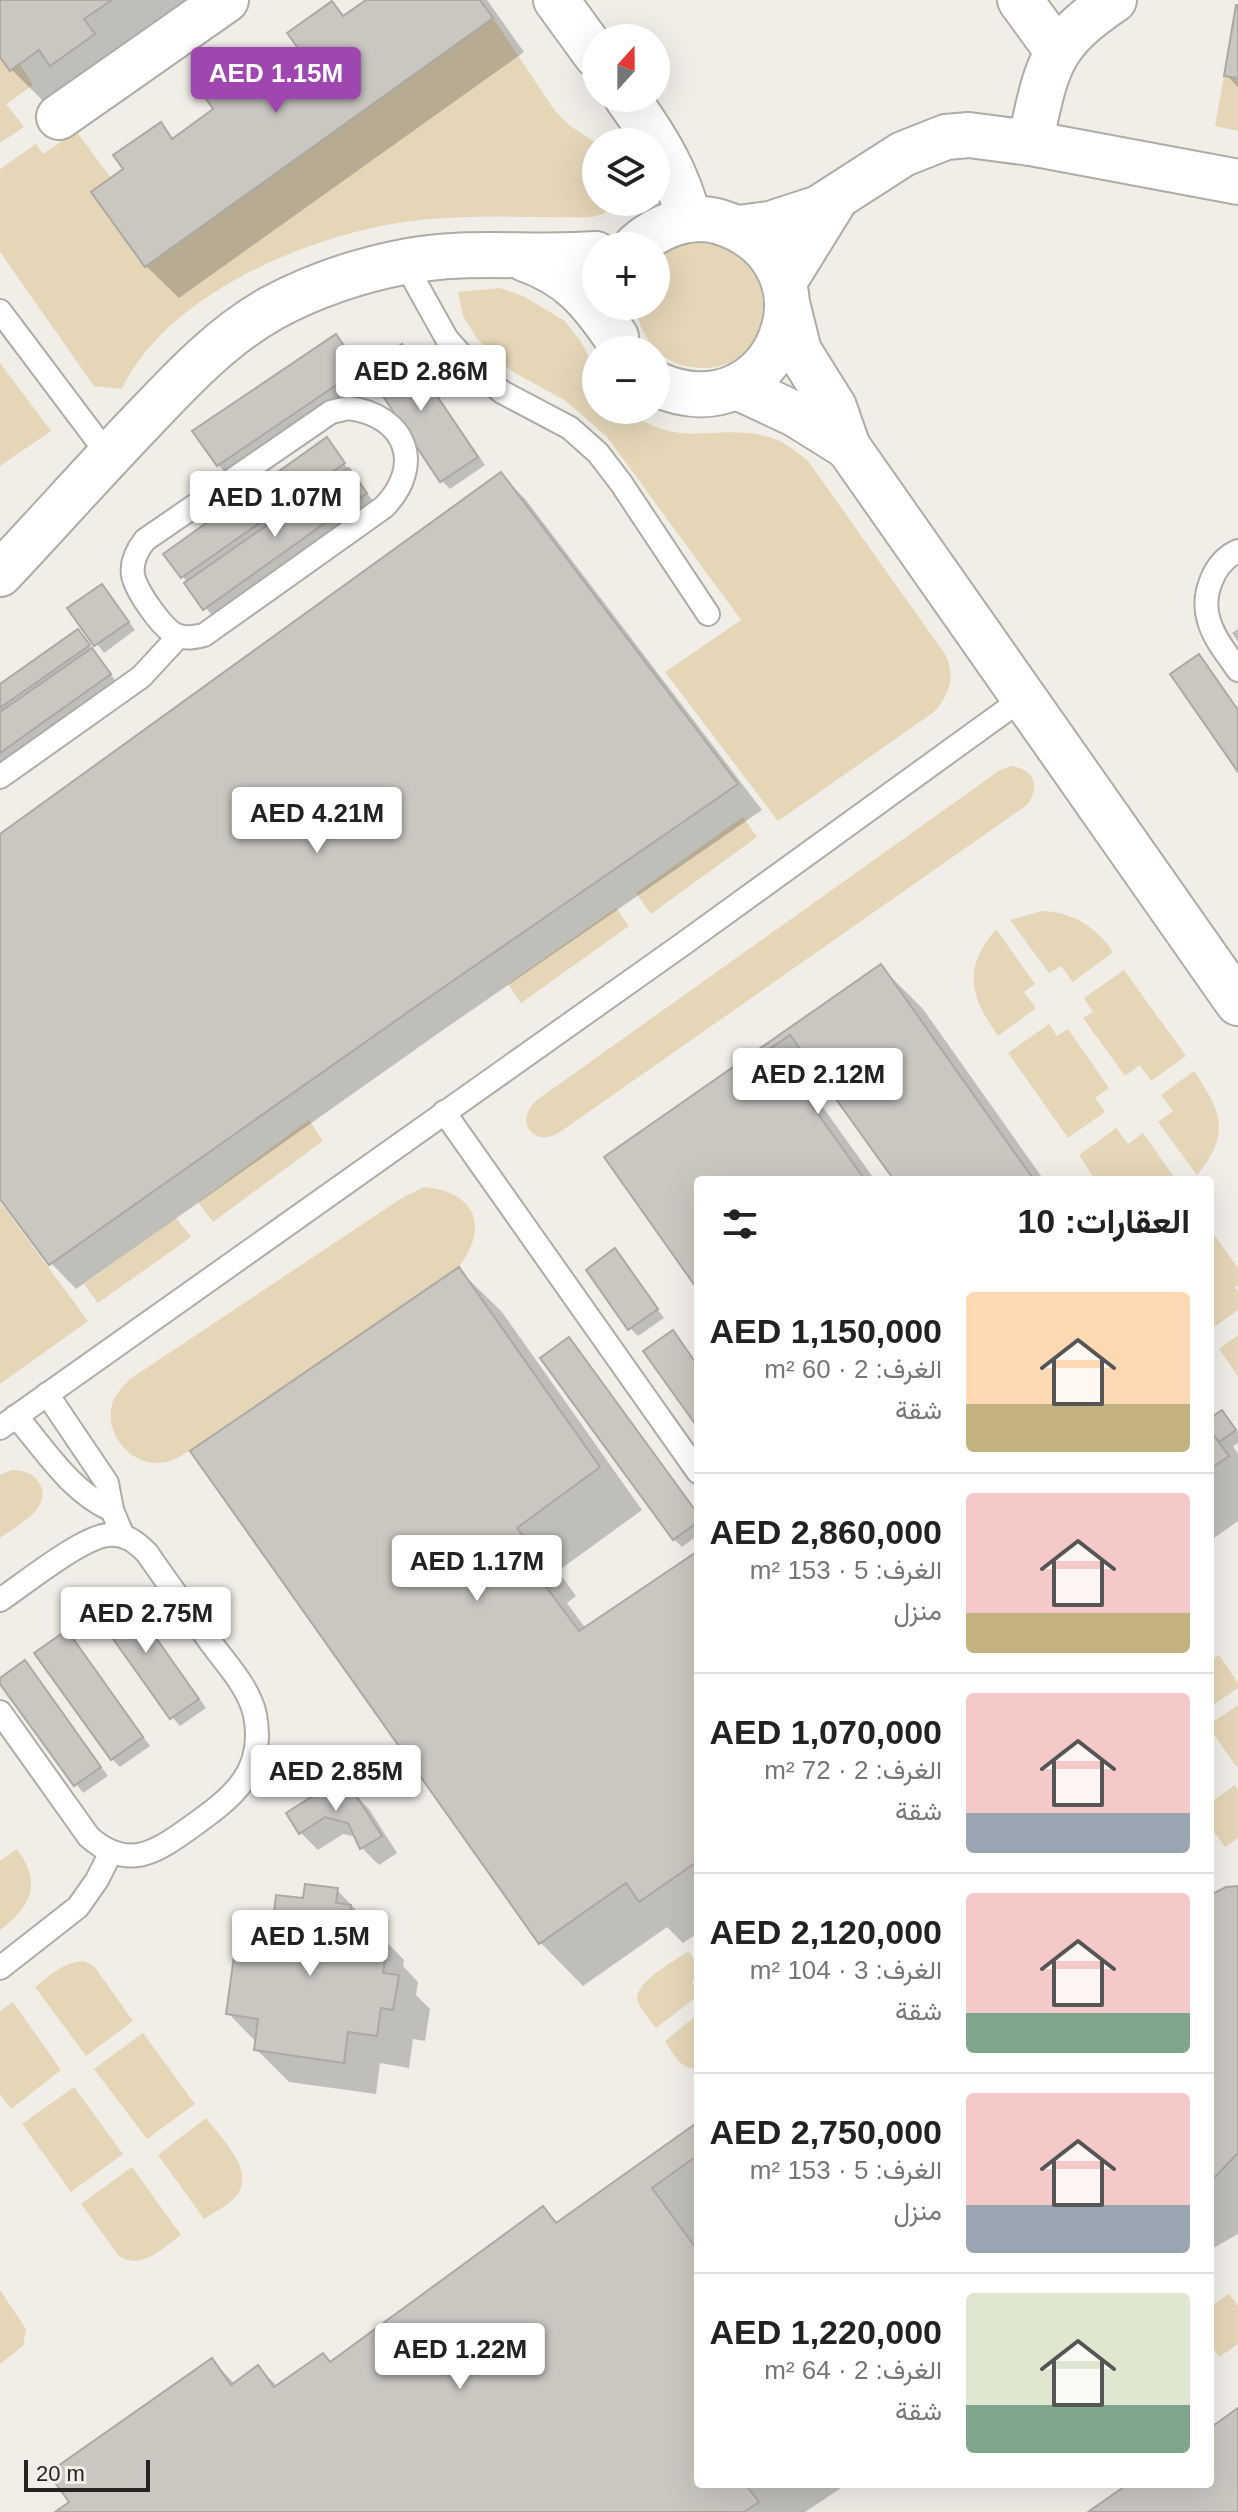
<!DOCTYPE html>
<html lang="ar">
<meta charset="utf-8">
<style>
body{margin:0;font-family:Helvetica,Vazirmatn,sans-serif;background:#f6f6f6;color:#222;direction:rtl;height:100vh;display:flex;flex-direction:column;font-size:30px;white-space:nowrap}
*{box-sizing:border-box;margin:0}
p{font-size:26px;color:#767676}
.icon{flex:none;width:44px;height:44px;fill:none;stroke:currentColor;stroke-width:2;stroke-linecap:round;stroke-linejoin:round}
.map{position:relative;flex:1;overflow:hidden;direction:ltr}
.details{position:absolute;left:694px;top:1176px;width:520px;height:1312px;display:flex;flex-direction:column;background:#fff;border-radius:8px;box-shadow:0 8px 32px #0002;direction:rtl}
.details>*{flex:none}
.needle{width:52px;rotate:21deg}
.buttons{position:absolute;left:582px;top:24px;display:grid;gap:16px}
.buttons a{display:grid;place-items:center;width:88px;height:88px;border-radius:50%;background:#fff;box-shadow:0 8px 32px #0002;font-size:40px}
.scale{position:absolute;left:24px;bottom:20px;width:126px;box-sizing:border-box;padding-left:8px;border:4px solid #252422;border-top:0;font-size:22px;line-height:28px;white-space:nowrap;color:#252422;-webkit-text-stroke:6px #f1eee8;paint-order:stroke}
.price{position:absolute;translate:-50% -68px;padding:0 18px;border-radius:8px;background:#fff;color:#222;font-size:26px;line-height:52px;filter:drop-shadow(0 2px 4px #0008)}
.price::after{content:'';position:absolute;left:50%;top:48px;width:24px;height:18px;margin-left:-12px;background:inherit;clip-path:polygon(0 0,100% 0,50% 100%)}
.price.selected{background:#9f46b1;color:#fff}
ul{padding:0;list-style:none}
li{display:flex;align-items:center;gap:24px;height:200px;padding:0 24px}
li+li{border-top:2px solid #e0e0e0}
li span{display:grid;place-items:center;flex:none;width:224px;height:160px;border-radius:8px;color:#555}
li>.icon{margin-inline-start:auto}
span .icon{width:96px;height:96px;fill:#fffc;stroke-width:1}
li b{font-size:34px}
h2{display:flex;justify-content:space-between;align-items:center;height:96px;padding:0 24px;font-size:34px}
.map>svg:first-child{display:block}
.green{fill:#e5d6b8}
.shadow{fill:#0003}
.building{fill:#cac7c1;stroke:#aca9a3;stroke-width:2}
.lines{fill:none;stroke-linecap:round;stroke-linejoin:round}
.service-casing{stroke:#afaca6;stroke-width:26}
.minor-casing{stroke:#afaca6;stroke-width:48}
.tertiary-casing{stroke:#afaca6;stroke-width:48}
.service{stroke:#fff;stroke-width:22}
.minor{stroke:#fff;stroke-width:44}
.tertiary{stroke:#fff;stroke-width:44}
</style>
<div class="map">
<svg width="1238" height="2512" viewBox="0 0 1238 2512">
<rect width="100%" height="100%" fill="#f1eee8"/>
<g class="green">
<path d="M493,18L555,111L569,125L596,143V202H617L603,214L592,217C534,218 477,214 420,220C319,230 167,292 122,389L94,386L0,252V169L36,144L43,154L76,131L111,178L92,193L145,267Z"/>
<polygon points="0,57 10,71 20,64 33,85 6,104 24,127 0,143"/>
<polygon points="1224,76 1238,78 1238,131 1215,126"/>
<path d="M693,242C792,247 778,371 701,368C686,367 673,364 661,354C647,342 637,325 637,306H656L658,258L674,247Z"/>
<path d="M500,288L523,296L565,321L581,342L596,371V410H628C677,451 714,423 765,436C782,440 795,450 808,461L945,654C956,676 950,694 934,712L778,821L665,672L741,620L607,437L566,401L515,373L493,356L476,337L463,316L458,292Z"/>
<polygon points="0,363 51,431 0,466"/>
<path d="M1011,766C1034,769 1041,786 1027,805L560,1132C533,1149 513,1121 537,1100L1000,770Z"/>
<polygon points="743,817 757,837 651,914 636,893"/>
<polygon points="616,908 629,926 521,1003 508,984"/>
<path d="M1042,911C1073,912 1096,927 1113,952L1073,982L1061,966L1049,973L1010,920Z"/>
<path d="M996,929L1035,984L1024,992L1036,1008L998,1036C970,996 962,969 996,929Z"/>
<polygon points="1124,970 1186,1056 1151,1081 1140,1065 1125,1076 1083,1018 1093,1012 1084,998"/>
<polygon points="1049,1024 1057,1036 1068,1029 1109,1088 1095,1098 1105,1112 1068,1138 1008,1053"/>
<path d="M1194,1071C1221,1111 1232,1134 1197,1175L1158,1122L1173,1111L1161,1095Z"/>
<polygon points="309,1120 323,1141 213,1222 198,1202"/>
<polygon points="1116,1128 1128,1144 1143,1133 1176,1180 1097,1180 1094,1178 1079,1155"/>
<path d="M424,1187C475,1192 490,1225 459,1267L190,1451C183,1454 174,1461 167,1462C132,1470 100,1432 114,1399C117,1392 125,1385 130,1379L402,1198Z"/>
<polygon points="0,1202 88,1321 0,1384"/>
<polygon points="176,1218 191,1237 98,1303 84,1284"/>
<polygon points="1210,1229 1238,1268 1238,1285 1235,1287 1238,1292 1238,1310 1210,1330"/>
<polygon points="1238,1335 1238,1376 1219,1349"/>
<path d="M12,1470C23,1470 34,1473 40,1484C53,1509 16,1526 0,1538V1475Z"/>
<polygon points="1219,1655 1238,1683 1238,1688 1210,1707 1210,1661"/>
<polygon points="1238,1705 1238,1765 1236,1766 1210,1729 1210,1724"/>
<polygon points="1235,1785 1238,1790 1238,1838 1225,1847 1210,1826 1210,1803"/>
<path d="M17,1849C42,1883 32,1906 0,1930V1861Z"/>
<path d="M689,1951L698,1967V1977L692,1981L698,1996L656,2028C650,2020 642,2011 638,2002C631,1984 676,1960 689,1951Z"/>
<path d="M84,1961L94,1966L133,2021L86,2056L35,1987C50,1975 64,1962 84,1961Z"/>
<polygon points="13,2002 61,2070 11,2109 0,2094 0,2011"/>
<path d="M698,2014V2069C680,2070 674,2054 665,2041Z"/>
<polygon points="143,2033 195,2104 147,2139 94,2069"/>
<polygon points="74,2087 123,2154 71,2192 22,2124"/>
<path d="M206,2118C220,2137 257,2171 236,2196C228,2206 214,2212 204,2219L158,2155Z"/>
<path d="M132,2167L181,2235C162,2248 142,2271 119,2256L81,2204Z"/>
<polygon points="0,2290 26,2329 23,2346 0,2364"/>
<polygon points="1229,2294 1238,2306 1238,2344 1219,2357 1210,2343 1210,2307"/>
</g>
<g class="shadow">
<polygon points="0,0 210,0 44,102 12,70 0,54"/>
<polygon points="370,0 487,0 524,52 179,298 146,266 126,170 160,125 175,140 216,110 246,64 262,80 303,52 332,4 345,17"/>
<polygon points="1238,8 1238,87 1226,75"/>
<polygon points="336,336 367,378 226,473 218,465"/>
<polygon points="402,347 410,355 485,465 450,489 442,481"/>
<polygon points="326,440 374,502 213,617 166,554"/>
<polygon points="501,475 526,500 762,810 443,1030 76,1289 51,1263 0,1196 0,838"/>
<polygon points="102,586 135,630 104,653 70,609"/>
<polygon points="1238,629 1238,642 1232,633"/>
<polygon points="85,639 117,683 0,767 0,686"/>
<polygon points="880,966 923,1009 1044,1180 897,1180 827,1082 812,1092 875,1180 698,1180 698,1286 607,1158"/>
<polygon points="615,1251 664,1318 638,1336 630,1328"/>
<polygon points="459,1270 502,1312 642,1510 558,1571 576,1596 567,1603 586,1629 698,1553 698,1933 683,1943 667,1927 583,1986 541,1943 192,1451"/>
<polygon points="569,1339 698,1514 698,1535 682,1547 674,1539"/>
<polygon points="1222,1413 1238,1432 1238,1443 1233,1446 1238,1454 1238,1521 1210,1541 1210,1414 1213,1419"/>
<polygon points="131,1602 206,1708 180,1726 172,1717"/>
<polygon points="67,1633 150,1746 120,1767 112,1759"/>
<polygon points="25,1663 108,1776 83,1793 0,1680"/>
<polygon points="351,1791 369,1809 397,1853 379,1865 362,1848 357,1837 343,1834 318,1850 301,1833 289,1814"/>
<polygon points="1238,1888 1238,2234 1210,2250 1210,1899"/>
<polygon points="337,1890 404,1960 403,1966 418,1982 416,1995 430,2009 425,2041 413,2039 409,2068 380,2063 376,2094 289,2082 256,2049 257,2043 228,2013 273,1934 305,1900"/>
<polygon points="698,2125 698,2228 693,2232 698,2238 698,2484 847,2484 805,2512 58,2512 72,2503 212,2361 235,2384 258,2367 278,2387 331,2364 543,2208 559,2224"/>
</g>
<g class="building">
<polygon points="0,0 112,0 84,19 95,34 50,66 39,50 10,71 0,57"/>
<polygon points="366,0 480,0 493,18 145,267 91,192 123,169 113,155 161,122 172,139 213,109 202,93 247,62 259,79 300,51 287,33 332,1 343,16"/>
<polygon points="1236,5 1238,5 1238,78 1224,76"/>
<polygon points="336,334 360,369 217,466 192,431"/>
<polygon points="402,344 478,457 440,482 365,369"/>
<polygon points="327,437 345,463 181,578 163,554"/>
<polygon points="349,468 367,493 203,610 184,583"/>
<polygon points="501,472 738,784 418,1005 49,1265 0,1199 0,834"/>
<polygon points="102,584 129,622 94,646 67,608"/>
<polygon points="78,629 90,645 0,708 0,684"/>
<polygon points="92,648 111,674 0,753 0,712"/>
<polygon points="1199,654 1238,710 1238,772 1170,674"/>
<polygon points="881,964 1034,1180 894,1180 790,1035 771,1048 865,1180 698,1180 698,1290 604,1157"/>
<polygon points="615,1248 658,1309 628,1330 586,1270"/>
<polygon points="459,1267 600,1467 517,1528 535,1552 526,1560 579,1631 698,1551 698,1861 639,1902 626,1883 539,1944 190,1451"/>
<polygon points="673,1330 698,1366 698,1428 643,1351"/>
<polygon points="569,1337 698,1514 698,1522 673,1540 540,1358"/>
<polygon points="1222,1410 1236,1430 1219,1442 1210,1430 1210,1418"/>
<polygon points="1210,1430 1229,1456 1210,1469"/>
<polygon points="123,1591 199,1699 170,1719 94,1612"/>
<polygon points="67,1630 143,1737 111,1760 34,1653"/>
<polygon points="25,1660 101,1767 74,1786 0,1684 0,1678"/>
<polygon points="333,1783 352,1789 382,1836 360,1849 348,1823 325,1817 299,1834 286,1813"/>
<polygon points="305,1884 338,1888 336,1903 351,1905 349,1922 372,1926 370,1945 387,1947 383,1973 399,1975 393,2010 381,2008 377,2036 348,2032 344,2063 254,2050 258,2019 226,2014 238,1927 272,1931 276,1895 303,1898"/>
<polygon points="1238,1886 1238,2153 1210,2182 1210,1895 1226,1887"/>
<polygon points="698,2122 698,2155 652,2188 698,2251 698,2484 745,2484 759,2502 744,2512 55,2512 69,2502 48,2473 212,2358 231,2385 258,2365 274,2387 323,2353 330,2362 543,2206 556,2223"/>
<polygon points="1238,2408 1238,2512 1088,2512 1128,2484 1210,2484 1210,2428"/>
</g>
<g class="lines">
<defs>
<g id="service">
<polyline points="404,262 447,339 473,368 502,392 570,428 598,453 621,483 708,614"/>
<polyline points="0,311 109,456"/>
<path d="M348,408C406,415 425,465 384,507L204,635C195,637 187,639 178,636C163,630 136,591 133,575C131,561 137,550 145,540L331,412Z"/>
<path d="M1238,551C1213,562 1201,596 1209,621C1214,639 1228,655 1238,670"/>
<polyline points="0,777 141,677 179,636"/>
<polyline points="444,1112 698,1472"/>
<polyline points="47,1394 107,1483 112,1510 123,1536"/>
<path d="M16,1416C45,1450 71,1492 112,1510"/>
<polyline points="0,1428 683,944 1023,698"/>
<path d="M0,1600C24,1584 82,1537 108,1535C125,1533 136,1542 147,1553C169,1585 192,1616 214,1647C229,1667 250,1690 255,1715C266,1772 233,1797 191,1827C155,1853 128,1871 89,1837L0,1712"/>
<polyline points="0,1968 78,1907 97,1880 111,1852"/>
</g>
<g id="minor">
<polyline points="556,0 596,55"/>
<polyline points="1020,0 1057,51"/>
<path d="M627,98C655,137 678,173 689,220"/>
<polyline points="59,117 226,0"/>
<path d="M1030,143C1047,68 1047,45 1114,0"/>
<polyline points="738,228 770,224 819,208 903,154 946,137 969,135 1030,143 1238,182"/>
<polyline points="784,282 836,198"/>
</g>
<g id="tertiary">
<path d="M636,246C658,226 690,213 720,222C845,262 778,438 656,384"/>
<path d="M525,259C570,275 590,299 616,337"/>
<polyline points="788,307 799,351 834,407 848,447 1238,1003"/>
<polyline points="737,387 795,414 848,447"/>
<path d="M0,574C48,523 95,470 144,419C183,378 222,336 272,308C313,286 357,271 403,262C466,249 532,259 596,254"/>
</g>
</defs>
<use href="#service" class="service-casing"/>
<use href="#minor" class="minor-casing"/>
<use href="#tertiary" class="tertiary-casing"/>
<use href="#service" class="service"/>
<use href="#minor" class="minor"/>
<use href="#tertiary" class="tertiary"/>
</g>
</svg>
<div class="buttons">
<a><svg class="needle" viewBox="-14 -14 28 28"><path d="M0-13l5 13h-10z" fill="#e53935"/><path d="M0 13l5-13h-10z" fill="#767676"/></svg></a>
<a><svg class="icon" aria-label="layers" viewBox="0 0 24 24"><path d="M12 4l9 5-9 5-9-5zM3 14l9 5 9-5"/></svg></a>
<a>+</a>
<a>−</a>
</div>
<div class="scale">20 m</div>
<b class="price selected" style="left:276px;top:115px">AED 1.15M</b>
<b class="price" style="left:421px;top:413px">AED 2.86M</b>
<b class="price" style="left:275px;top:539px">AED 1.07M</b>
<b class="price" style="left:317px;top:855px">AED 4.21M</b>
<b class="price" style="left:818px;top:1116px">AED 2.12M</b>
<b class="price" style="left:477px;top:1603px">AED 1.17M</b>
<b class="price" style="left:146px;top:1655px">AED 2.75M</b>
<b class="price" style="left:336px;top:1813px">AED 2.85M</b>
<b class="price" style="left:310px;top:1978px">AED 1.5M</b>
<b class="price" style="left:460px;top:2391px">AED 1.22M</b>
<section class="details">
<h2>العقارات: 10<svg class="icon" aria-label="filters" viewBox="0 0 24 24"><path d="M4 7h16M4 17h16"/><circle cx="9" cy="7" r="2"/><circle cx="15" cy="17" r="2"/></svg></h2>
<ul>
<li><span style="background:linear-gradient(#ffd9b3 70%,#c2b280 0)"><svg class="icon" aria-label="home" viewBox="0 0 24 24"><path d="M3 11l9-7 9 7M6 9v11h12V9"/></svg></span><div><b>AED 1,150,000</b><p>الغرف: 2 · 60 m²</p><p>شقة</p></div></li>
<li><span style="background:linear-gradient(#f6c9c9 75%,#c2b280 0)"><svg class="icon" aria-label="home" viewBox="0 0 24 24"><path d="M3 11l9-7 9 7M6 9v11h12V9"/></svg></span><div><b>AED 2,860,000</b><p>الغرف: 5 · 153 m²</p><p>منزل</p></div></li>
<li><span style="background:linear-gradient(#f6c9c9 75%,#9aa5b1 0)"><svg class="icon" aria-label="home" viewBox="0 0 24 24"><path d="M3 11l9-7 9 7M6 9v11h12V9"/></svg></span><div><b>AED 1,070,000</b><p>الغرف: 2 · 72 m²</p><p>شقة</p></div></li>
<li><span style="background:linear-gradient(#f6c9c9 75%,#7fa58c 0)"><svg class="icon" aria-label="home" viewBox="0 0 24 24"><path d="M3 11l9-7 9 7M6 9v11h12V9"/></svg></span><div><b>AED 2,120,000</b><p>الغرف: 3 · 104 m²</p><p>شقة</p></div></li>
<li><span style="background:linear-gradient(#f6c9c9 70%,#9aa5b1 0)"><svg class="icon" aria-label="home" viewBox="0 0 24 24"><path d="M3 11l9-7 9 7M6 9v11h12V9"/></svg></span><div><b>AED 2,750,000</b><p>الغرف: 5 · 153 m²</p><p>منزل</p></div></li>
<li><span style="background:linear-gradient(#dfe7d0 70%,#7fa58c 0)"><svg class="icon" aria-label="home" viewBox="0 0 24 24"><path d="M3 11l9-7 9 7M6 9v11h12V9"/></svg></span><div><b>AED 1,220,000</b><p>الغرف: 2 · 64 m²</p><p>شقة</p></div></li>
</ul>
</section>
</div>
